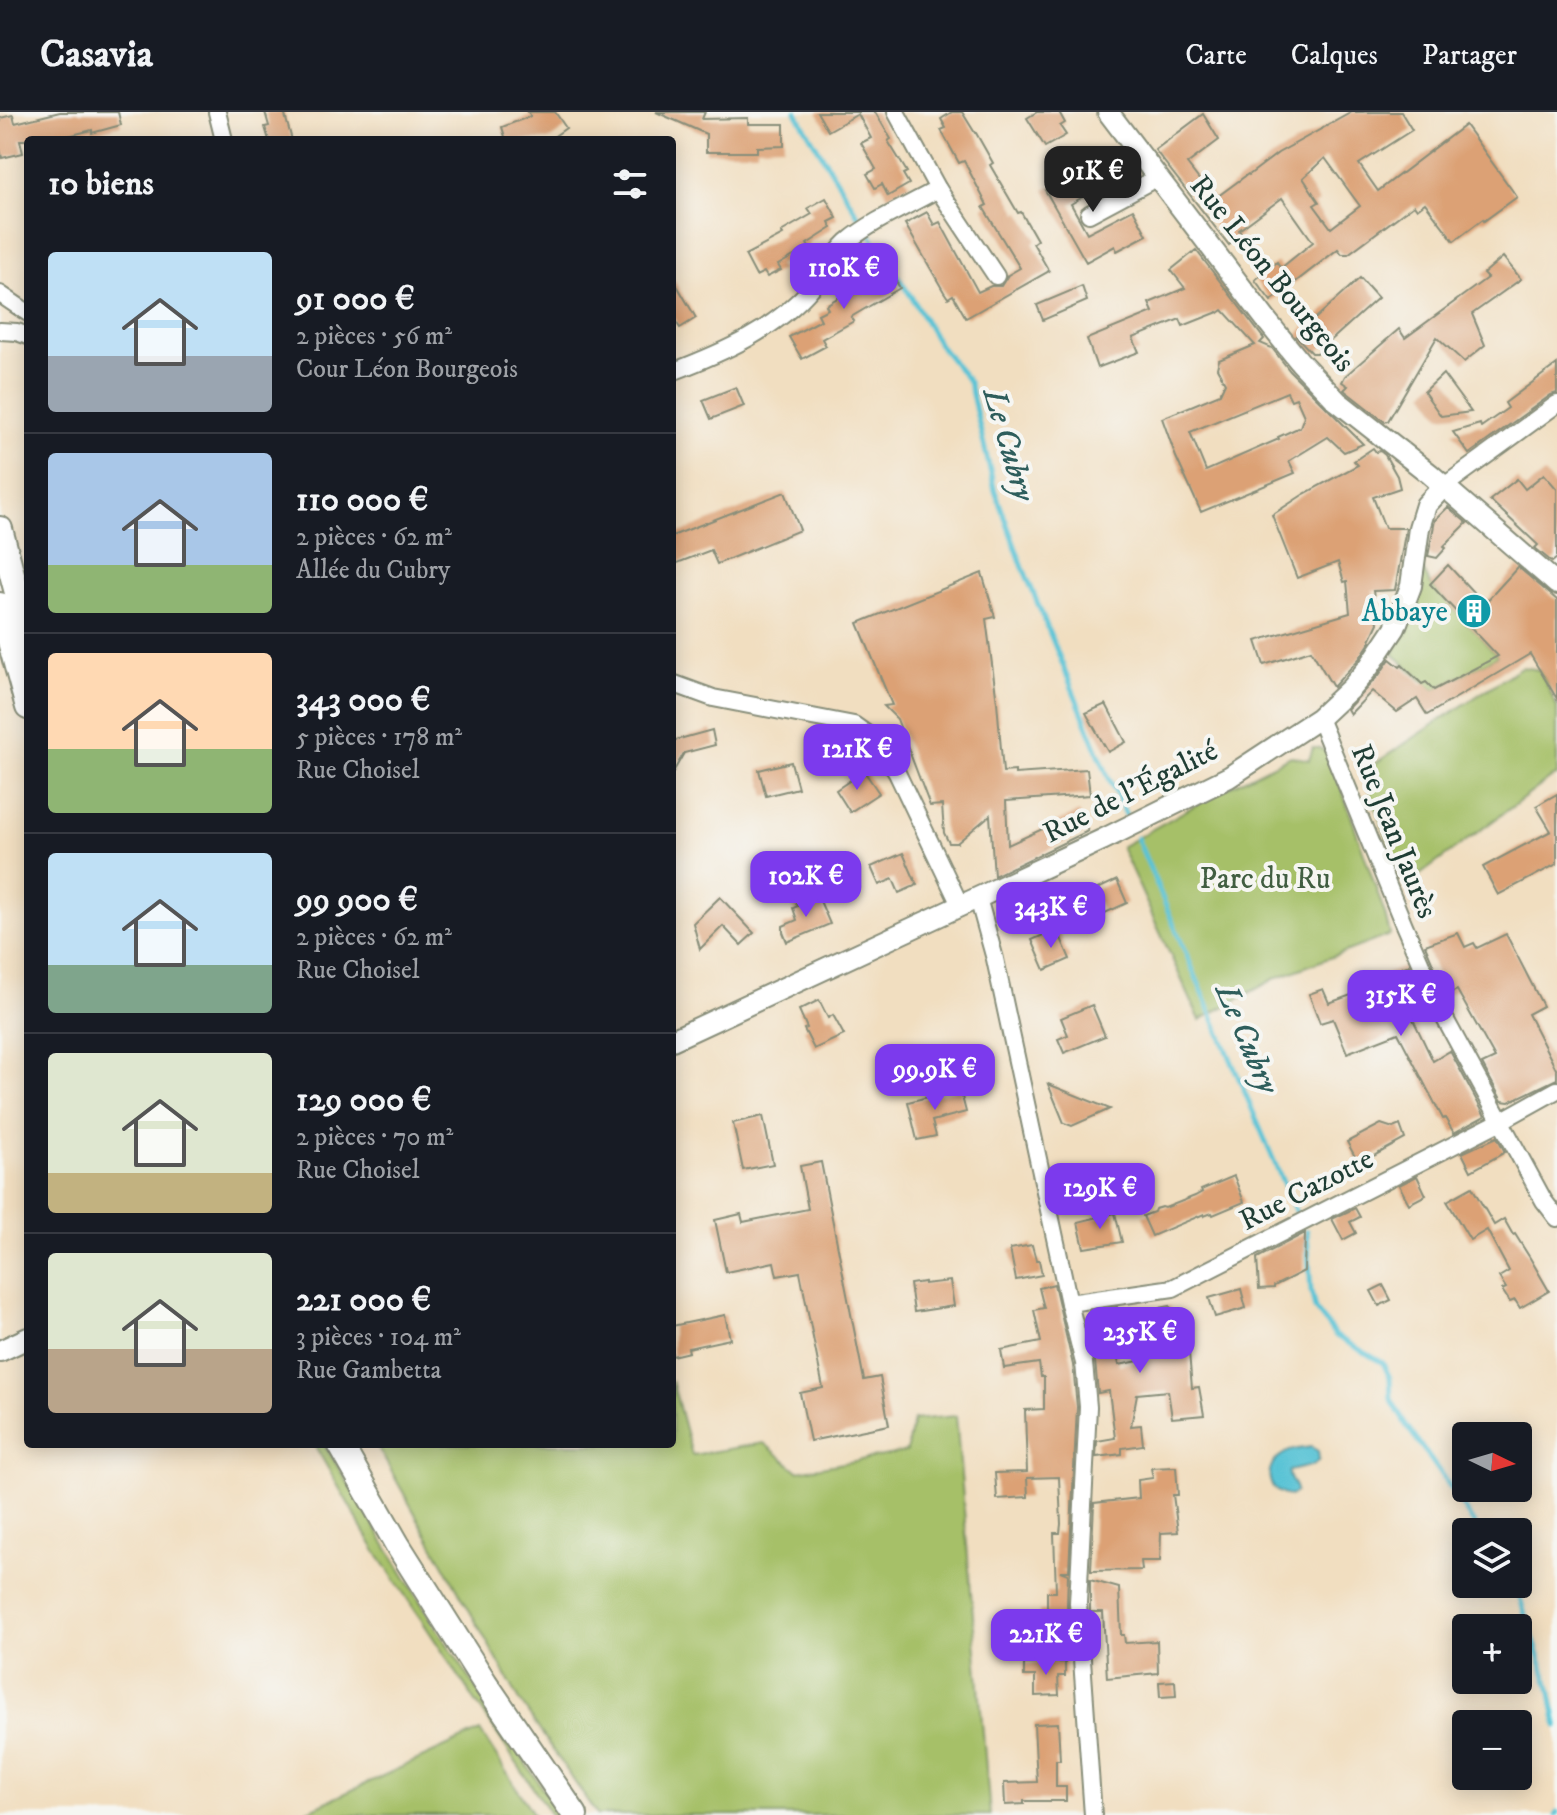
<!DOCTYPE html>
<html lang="fr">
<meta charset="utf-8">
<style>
body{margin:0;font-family:"IM FELL DW Pica",serif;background:#20242c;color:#f1f3f6;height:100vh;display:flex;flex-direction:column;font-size:30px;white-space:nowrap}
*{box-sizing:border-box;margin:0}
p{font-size:26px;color:#9ea1a6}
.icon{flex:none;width:44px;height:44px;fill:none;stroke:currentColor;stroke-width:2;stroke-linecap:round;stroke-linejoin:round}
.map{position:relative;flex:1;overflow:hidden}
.sheet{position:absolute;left:24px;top:24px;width:652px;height:1312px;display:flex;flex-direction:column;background:#171b24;border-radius:8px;box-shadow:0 4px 20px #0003}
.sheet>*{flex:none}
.needle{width:52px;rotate:95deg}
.buttons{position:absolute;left:1452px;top:1310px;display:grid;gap:16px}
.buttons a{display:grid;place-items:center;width:80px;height:80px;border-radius:8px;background:#171b24;box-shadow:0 4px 20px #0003;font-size:40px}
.price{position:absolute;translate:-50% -68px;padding:0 18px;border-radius:16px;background:#7c3aed;color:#fff;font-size:26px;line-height:52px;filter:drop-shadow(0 2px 4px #0008)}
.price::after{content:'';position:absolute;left:50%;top:48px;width:24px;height:18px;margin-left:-12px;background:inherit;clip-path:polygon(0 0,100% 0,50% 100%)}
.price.on{background:#222;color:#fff}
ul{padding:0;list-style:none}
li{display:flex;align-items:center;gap:24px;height:200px;padding:0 24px}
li+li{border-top:2px solid #363941}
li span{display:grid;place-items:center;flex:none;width:224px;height:160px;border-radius:8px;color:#555}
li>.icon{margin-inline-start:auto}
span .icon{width:96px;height:96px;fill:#fffc;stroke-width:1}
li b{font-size:34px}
h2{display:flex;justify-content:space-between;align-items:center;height:96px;padding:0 24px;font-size:34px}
header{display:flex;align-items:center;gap:48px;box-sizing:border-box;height:112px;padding:0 40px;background:#171b24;border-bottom:2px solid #363941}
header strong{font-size:38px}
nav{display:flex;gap:44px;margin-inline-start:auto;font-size:28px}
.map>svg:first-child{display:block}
.green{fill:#a6c067;stroke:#627e4e;stroke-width:2}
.water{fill:#59c3d5;stroke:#3c8084;stroke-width:2}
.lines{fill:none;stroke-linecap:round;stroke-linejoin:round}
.stream{stroke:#59c3d5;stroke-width:5}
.building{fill:#dca174;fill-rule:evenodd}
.minor-casing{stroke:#888e7a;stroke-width:20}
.tertiary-casing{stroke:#888e7a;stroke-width:24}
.primary-casing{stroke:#888e7a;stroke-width:28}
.minor{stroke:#fff;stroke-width:16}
.tertiary{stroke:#fff;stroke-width:20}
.primary{stroke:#fff;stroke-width:24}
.labels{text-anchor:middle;stroke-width:8;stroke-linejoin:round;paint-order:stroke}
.street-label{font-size:30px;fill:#1f3d34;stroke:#f6f6f2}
.culture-label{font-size:30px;fill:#0d838f;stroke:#f6f6f2;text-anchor:end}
.park-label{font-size:30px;fill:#415e41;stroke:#f6f6f2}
.water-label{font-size:32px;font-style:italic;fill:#2e5e5c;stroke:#f6f6f2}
</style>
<header>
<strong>Casavia</strong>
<nav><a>Carte</a><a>Calques</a><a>Partager</a></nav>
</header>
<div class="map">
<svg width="1557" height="1703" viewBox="0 0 1557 1703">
<rect width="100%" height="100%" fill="#f6f6f2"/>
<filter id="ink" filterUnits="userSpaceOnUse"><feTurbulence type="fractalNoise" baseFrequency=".0125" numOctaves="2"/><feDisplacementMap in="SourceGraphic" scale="16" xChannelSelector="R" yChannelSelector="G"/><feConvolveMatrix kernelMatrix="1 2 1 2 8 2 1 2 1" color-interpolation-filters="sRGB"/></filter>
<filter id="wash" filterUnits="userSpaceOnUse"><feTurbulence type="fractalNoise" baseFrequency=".006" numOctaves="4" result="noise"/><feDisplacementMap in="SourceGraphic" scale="32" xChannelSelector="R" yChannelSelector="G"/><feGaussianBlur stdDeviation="1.8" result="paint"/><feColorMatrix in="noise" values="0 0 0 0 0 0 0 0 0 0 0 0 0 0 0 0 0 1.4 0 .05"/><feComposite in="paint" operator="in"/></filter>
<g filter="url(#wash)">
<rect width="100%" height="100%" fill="#f1dec0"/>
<g class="green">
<polygon points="1423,458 1430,472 1498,544 1434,578 1393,542 1417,489"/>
<polygon points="1521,555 1540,558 1557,595 1557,664 1551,666 1405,774 1362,660"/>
<polygon points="1313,636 1320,636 1329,641 1385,802 1390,823 1276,866 1200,908 1121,735 1219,680 1291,644 1309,648"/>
<polygon points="672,1269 692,1343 764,1331 798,1359 906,1340 913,1308 956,1304 990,1703 597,1703 522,1592 376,1332 672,1332"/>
<polygon points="314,1332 324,1332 434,1512 560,1703 551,1703 375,1438"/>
<polygon points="480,1619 534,1703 298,1703"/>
</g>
<path class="water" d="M1311,1335L1318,1339L1319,1348L1314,1353L1289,1359C1287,1368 1297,1372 1296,1380L1290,1384C1269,1382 1262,1359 1279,1345C1288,1337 1300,1337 1311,1335Z"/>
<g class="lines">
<g class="stream">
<polyline points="796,0 859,105 912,186 938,231 969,270 995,379 1022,453 1107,662 1127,705"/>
<polyline points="1137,726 1296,1101"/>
<polyline points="1307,1119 1311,1179 1315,1197 1336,1224 1383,1251 1390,1266 1391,1287 1406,1313 1451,1376 1479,1420"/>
<polyline points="1512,1472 1520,1487 1550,1576 1557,1614"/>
<polyline points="1556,1703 1557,1701"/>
</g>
</g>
<g id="blocks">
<g class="building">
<polygon points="60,0 118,0 121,13 92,21 92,18 60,26 61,28 20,28 23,41 2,46 0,37 0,6 13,3 15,11"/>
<polygon points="265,0 284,0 292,28 269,28 265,15 269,14"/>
<polygon points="528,0 555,0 566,16 549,28 506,28 502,15 531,4"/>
<polygon points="656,0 705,0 702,7 748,6 748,12 784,12 784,34 757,35 757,40 706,40 706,22"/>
<polygon points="817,0 875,0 891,27 888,29 907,60 903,62 909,72 888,84 882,72 875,76 867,62 876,57 861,31 871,26 858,2 828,19"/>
<polygon points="952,0 962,0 975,21 976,21 993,51 990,53 1018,101 1021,100 1037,128 1033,131 1049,159 966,206 953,183 948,186 944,180 905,112 927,100 934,113 940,110 978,180 991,174 1001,174 1008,163 1020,156 983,95 987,93 964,49 959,51 941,18 946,16 941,7"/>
<polygon points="1037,0 1059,0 1065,11 1060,14 1066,23 1045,35 1027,6"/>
<path d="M1352,0H1401L1412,18L1359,52L1378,79L1465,13L1517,85L1484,109L1483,107L1454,129L1425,91L1417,97L1414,93L1348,142H1342L1338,137L1271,189L1255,168L1277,150L1281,156L1313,130L1282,86L1239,118L1242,123L1229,133L1155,38L1203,2L1219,28L1187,52L1214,87L1248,62L1249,63L1278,41ZM1325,46L1360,94L1331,116L1314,93L1319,90L1303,66Z"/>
<polygon points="1095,46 1109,69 1071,92 1087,121 1133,97 1147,123 1117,139 1115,134 1086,150 1045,78 1075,61 1074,59"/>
<polygon points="826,86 837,106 829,110 832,116 807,132 809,135 778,153 781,158 767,165 764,160 756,164 745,143 783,123 781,120 812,102 808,96"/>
<path d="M1196,138L1264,227L1260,231L1272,236L1290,259L1363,332L1344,340L1328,325L1289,349L1295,361L1201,400L1176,345L1162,306L1220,282L1225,271L1217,256L1219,248L1255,233L1223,198L1219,201L1218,200L1183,214L1180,207L1133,226L1139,240L1097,256L1087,227L1153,200L1149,191L1185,176L1171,158ZM1287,280L1291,288L1296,286L1304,304L1300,315L1278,325L1279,327L1206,359L1190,320Z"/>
<polygon points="1503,145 1521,167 1472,202 1485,233 1464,250 1437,225 1388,309 1385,310 1344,278 1348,274 1342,270 1345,264 1399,217 1405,226 1487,166 1483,162"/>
<polygon points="888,156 900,176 851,205 854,209 822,227 826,234 802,247 789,225 821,208 818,202 828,197 826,193 856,175 853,170 867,161 870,166"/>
<polygon points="672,165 696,206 680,216 672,204"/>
<polygon points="1360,166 1378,186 1317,241 1312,241 1296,224"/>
<polygon points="1082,174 1087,189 1043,208 1037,193"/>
<polygon points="1557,252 1557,281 1551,283 1469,342 1453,320 1480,312 1481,315 1508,296 1505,291"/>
<polygon points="1443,262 1471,300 1441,304 1424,280"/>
<polygon points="736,275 744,294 711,307 703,288"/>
<polygon points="1373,336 1376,340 1380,339 1385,343 1397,364 1400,376 1373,385 1385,416 1406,416 1395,478 1373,479 1378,511 1370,528 1371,529 1359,547 1333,575 1311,538 1264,553 1256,529 1350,501 1347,469 1344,470 1338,450 1297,466 1272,403 1304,382 1358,353 1354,349"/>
<polygon points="1544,362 1557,377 1557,446 1552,450 1535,436 1538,433 1490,388 1517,367 1525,377"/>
<polygon points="785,380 800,418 717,452 711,438 672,453 672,424"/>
<polygon points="1448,395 1467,411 1444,434 1446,436 1437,446 1428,444 1435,408"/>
<polygon points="1448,453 1484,492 1518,455 1557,488 1557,587 1530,542 1427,603 1417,587 1397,600 1372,579 1350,602 1347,597 1379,563 1390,547 1400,555 1402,553 1422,572 1426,570 1434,578 1498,544 1430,472"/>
<polygon points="982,461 995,505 986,507 997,590 1003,660 1015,659 1015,662 1087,657 1090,683 1006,689 1008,733 1079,700 1088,719 994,764 990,703 957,731 949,731 944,721 942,693 930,694 897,607 884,594 892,593 858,511"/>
<polygon points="1106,592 1126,630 1108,640 1086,601"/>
<polygon points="712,618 715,633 684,641 672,662 672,629"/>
<polygon points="791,650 798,676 766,684 759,658"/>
<polygon points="864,659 879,681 850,700 836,678"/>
<polygon points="1557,682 1557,752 1498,783 1483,755 1551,719 1536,694"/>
<polygon points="903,741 917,773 899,781 893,767 879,773 871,755"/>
<polygon points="1117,768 1127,791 1103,802 1093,779"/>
<polygon points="817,782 830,812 787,830 783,820 783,814 797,808 793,796 798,794 796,791"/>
<polygon points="720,785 754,821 741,833 723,814 700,837 693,811"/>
<polygon points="1057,817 1070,847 1045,858 1032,828"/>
<polygon points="1458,821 1465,835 1474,831 1477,836 1506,822 1543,894 1528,902 1557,959 1557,967 1509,990 1502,989 1482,952 1495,946 1457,878 1446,883 1425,833"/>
<polygon points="1409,853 1428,896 1411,903 1433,949 1450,939 1485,1004 1454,1021 1445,1006 1443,1007 1398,921 1347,941 1333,907 1320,911 1309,882 1323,877 1329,891 1357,881 1354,874"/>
<polygon points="819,888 828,906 833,903 844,923 814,937 804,917 807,916 799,898"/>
<polygon points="1092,893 1105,924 1064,941 1058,927 1068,923 1061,906"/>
<polygon points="1048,972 1110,997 1072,1014 1064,1011"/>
<polygon points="960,977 966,1000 932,1009 936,1024 917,1028 908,990"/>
<polygon points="763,1004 773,1052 743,1058 733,1011"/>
<polygon points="1381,1012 1393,1016 1400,1013 1405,1027 1359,1052 1347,1030"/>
<polygon points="1497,1025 1505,1040 1471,1059 1462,1041"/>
<polygon points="821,1050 864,1268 880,1265 889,1313 810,1329 800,1281 823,1276 800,1160 777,1164 774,1150 726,1160 715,1108 741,1102 743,1110 808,1097 800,1054"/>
<polygon points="1234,1064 1244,1090 1213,1103 1212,1101 1204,1104 1204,1102 1152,1124 1143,1104 1154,1100 1155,1097 1162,1095 1165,1096 1195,1084 1202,1080 1201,1078"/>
<polygon points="1417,1064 1426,1083 1409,1092 1399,1073"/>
<polygon points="1472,1075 1494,1113 1504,1107 1513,1123 1515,1122 1530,1146 1549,1179 1520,1196 1515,1188 1510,1190 1502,1178 1506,1176 1499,1165 1509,1159 1487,1118 1470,1128 1447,1089"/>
<polygon points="1355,1096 1360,1105 1350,1110 1356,1121 1343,1128 1332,1107"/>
<polygon points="1115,1101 1122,1130 1084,1136 1078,1110"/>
<polygon points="1305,1121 1304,1159 1274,1174 1274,1176 1259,1177 1257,1146"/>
<polygon points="1032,1133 1036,1148 1039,1148 1042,1163 1016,1168 1010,1137"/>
<polygon points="950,1169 954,1194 914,1200 910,1172 924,1170 924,1172"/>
<polygon points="1054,1172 1073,1253 1077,1295 1069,1459 1060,1459 1068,1462 1067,1492 1069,1525 1051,1526 1051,1521 1040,1521 1039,1499 1047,1499 1047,1480 1056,1480 1054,1421 1060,1421 1061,1412 1059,1365 1027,1366 1028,1385 997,1387 995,1361 1027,1360 1025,1298 1044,1297 1044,1265 1041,1265 1039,1251 1004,1256 1001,1238 1041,1230 1034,1198 1044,1196 1039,1176"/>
<polygon points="1383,1173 1391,1188 1379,1194 1371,1179"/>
<polygon points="1241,1177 1246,1196 1215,1205 1209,1186"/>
<polygon points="1170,1194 1174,1212 1170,1213 1173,1241 1189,1240 1192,1276 1199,1275 1204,1303 1172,1306 1168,1279 1137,1282 1131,1314 1141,1313 1143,1333 1122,1336 1122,1342 1096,1345 1097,1329 1115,1326 1109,1279 1098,1281 1095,1249 1085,1210 1089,1199 1117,1195 1118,1205 1112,1210 1119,1253 1149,1247 1145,1218 1140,1200"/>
<polygon points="725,1203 730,1227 688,1236 689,1240 672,1244 672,1214"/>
<polygon points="1176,1355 1178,1383 1173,1383 1178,1420 1161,1421 1160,1449 1141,1449 1142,1458 1091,1459 1094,1391 1139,1386 1138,1368 1153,1366 1151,1356"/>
<polygon points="1090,1468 1119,1476 1121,1523 1124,1523 1125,1531 1157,1529 1158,1561 1107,1566 1103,1500 1090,1500"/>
<polygon points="1065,1550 1065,1564 1058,1564 1059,1583 1035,1584 1035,1564 1024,1564 1024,1552"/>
<polygon points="1175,1569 1176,1584 1160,1585 1159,1570"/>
<polygon points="1058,1611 1060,1648 1056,1648 1056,1675 1066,1675 1066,1689 1024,1689 1024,1692 1005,1693 1004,1671 1037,1670 1034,1612"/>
</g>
</g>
</g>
<g filter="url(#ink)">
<use href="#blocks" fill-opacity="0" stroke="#888e7a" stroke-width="2"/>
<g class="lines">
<defs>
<g id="minor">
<polyline points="217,0 224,28"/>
<polyline points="896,0 938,77 996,164"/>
<polyline points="1089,102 1158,65"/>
<polyline points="0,182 28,201"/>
<polyline points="0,219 17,220 28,224"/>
<path d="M672,260C724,240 776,218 813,174C825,160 833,143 847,130C873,108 908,94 938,77"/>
<polyline points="1443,375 1557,292"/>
<polyline points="672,571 713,586 854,613 878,630 897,661 961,795"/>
<polyline points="1319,606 1404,813 1444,905 1544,1089 1557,1106"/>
<polyline points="978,786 995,847 1069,1191 1084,1251 1088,1295 1078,1491 1093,1703"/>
<polyline points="1069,1191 1173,1176 1501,1009 1557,978"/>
</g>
<g id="tertiary">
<polyline points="1108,0 1267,209 1300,250 1337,289 1430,362 1557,472"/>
<polyline points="672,928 1102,728 1229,665 1319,606 1351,576 1369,555 1395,516 1411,474 1419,416 1426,393 1443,375"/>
<polyline points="0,1239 28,1226"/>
</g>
<g id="primary">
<polyline points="0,417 28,522"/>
<polyline points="0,493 28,595"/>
<polyline points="340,1332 397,1432 485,1571 575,1703"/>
</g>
</defs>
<use href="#minor" class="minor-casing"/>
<use href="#tertiary" class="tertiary-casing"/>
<use href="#primary" class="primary-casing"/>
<use href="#minor" class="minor"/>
<use href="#tertiary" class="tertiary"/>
<use href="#primary" class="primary"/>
</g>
</g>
<defs>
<symbol id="building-disc" viewBox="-11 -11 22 22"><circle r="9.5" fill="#0f9aa8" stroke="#f6f6f2"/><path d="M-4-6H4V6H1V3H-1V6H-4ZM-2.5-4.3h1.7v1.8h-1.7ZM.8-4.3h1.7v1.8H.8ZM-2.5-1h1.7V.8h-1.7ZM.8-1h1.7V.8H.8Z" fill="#fff"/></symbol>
</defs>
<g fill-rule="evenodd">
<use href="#building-disc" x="1454" y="479" width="40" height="40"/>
</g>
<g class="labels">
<g class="street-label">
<text transform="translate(1273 161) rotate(51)" y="10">Rue Léon Bourgeois</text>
<text transform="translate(1130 679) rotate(-27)" y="10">Rue de l'Égalité</text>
<text transform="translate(1395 719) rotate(68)" y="10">Rue Jean Jaurès</text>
<text transform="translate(1306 1077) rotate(-27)" y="10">Rue Cazotte</text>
</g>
<g class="culture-label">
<text x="1448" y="509">Abbaye</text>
</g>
<g class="park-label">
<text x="1265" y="776">Parc du Ru</text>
</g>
<g class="water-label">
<text transform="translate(1010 332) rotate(74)" y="11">Le Cubry</text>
<text transform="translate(1248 926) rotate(67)" y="11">Le Cubry</text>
</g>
</g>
</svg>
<div class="buttons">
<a><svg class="needle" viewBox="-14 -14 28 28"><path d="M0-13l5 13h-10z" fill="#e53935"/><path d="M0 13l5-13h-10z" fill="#9ea1a6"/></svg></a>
<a><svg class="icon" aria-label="layers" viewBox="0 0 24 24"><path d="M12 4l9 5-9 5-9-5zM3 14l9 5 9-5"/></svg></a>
<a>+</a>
<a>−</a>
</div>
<b class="price on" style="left:1093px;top:102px">91K €</b>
<b class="price" style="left:844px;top:199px">110K €</b>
<b class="price" style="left:857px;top:680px">121K €</b>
<b class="price" style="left:806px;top:807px">102K €</b>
<b class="price" style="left:1051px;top:838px">343K €</b>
<b class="price" style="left:1401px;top:926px">315K €</b>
<b class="price" style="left:935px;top:1000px">99.9K €</b>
<b class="price" style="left:1100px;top:1119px">129K €</b>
<b class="price" style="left:1140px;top:1263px">235K €</b>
<b class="price" style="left:1046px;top:1565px">221K €</b>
<section class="sheet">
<h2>10 biens<svg class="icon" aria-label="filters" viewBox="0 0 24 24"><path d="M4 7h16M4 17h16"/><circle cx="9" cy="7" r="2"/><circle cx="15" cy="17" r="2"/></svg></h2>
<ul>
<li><span style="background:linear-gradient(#bfe0f5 65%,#9aa5b1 0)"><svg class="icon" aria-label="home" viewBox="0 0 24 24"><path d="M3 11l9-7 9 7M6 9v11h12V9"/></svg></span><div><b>91 000 €</b><p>2 pièces · 56 m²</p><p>Cour Léon Bourgeois</p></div></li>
<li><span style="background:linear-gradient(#a9c7e8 70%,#8fb573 0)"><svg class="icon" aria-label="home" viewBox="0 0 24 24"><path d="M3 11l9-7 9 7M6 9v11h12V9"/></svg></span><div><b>110 000 €</b><p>2 pièces · 62 m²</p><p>Allée du Cubry</p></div></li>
<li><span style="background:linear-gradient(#ffd9b3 60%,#8fb573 0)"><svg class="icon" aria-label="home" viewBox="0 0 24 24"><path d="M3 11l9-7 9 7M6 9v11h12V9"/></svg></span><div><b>343 000 €</b><p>5 pièces · 178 m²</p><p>Rue Choisel</p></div></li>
<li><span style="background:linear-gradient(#bfe0f5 70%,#7fa58c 0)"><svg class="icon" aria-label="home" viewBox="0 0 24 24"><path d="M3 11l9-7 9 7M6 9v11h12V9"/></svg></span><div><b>99 900 €</b><p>2 pièces · 62 m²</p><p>Rue Choisel</p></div></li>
<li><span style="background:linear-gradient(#dfe7d0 75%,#c2b280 0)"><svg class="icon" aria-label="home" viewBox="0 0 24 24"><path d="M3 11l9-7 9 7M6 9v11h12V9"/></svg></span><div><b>129 000 €</b><p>2 pièces · 70 m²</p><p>Rue Choisel</p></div></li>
<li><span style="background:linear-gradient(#dfe7d0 60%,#b9a48a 0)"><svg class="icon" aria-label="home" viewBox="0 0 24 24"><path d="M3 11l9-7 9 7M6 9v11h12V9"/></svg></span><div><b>221 000 €</b><p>3 pièces · 104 m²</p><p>Rue Gambetta</p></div></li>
</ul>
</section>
</div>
